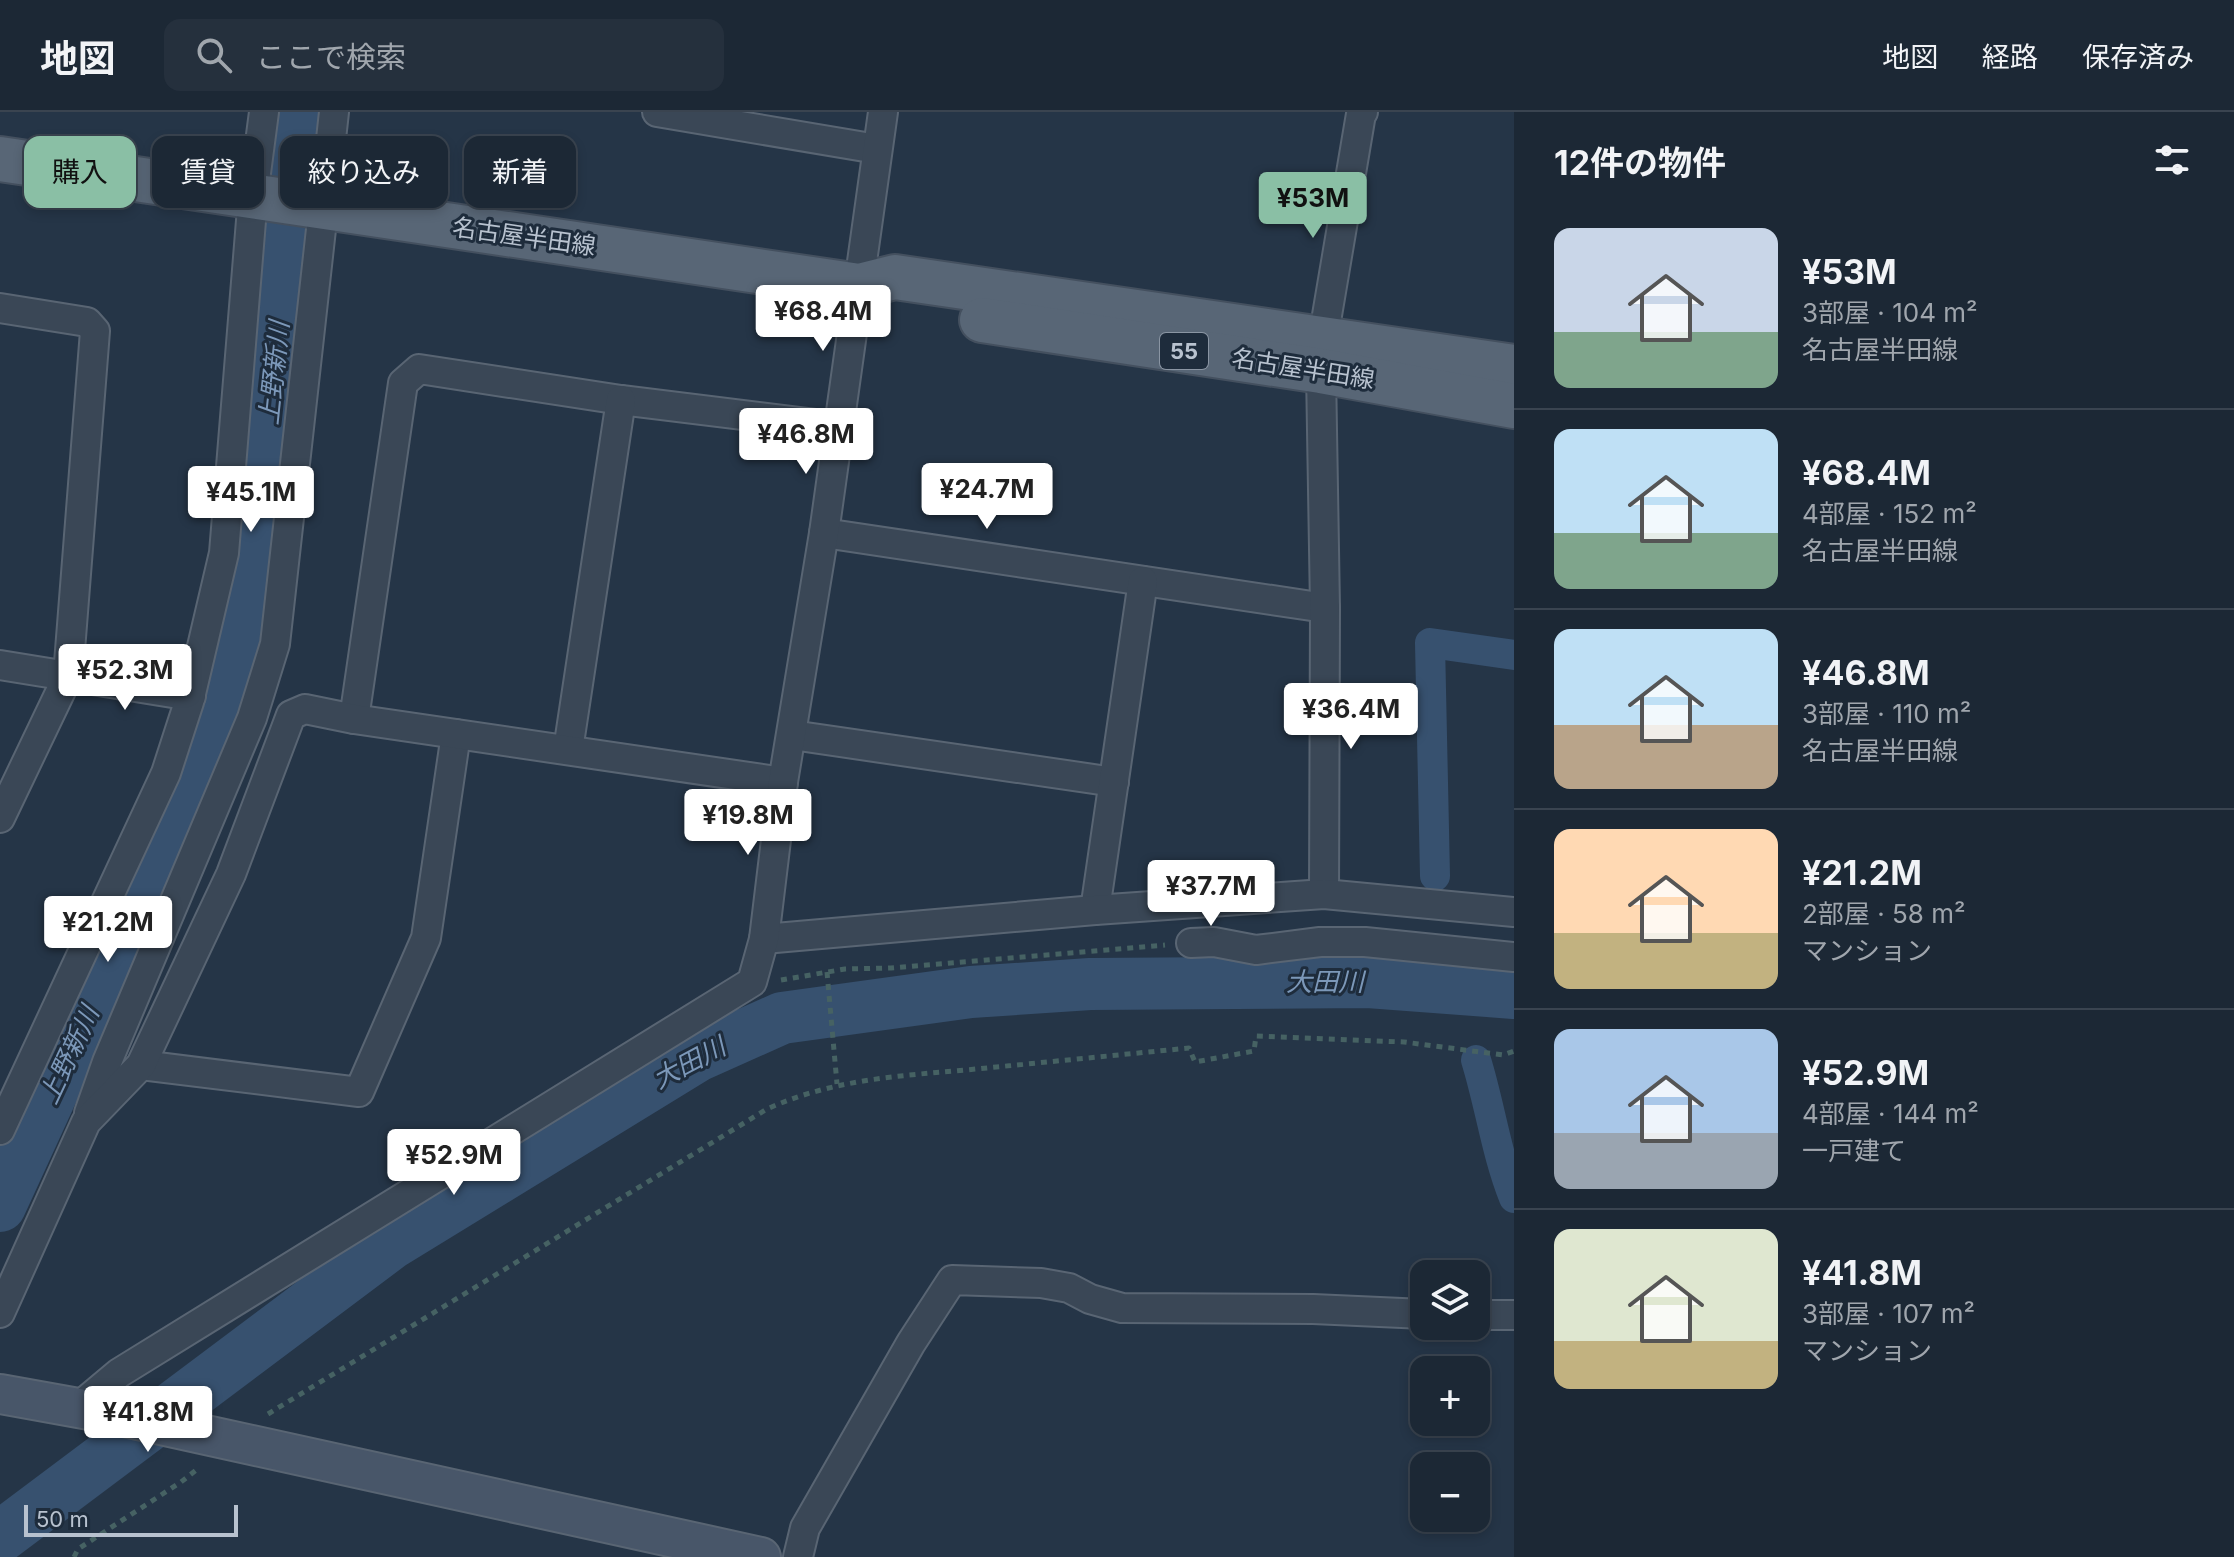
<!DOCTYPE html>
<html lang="ja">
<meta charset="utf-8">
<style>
body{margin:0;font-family:Inter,"Noto Sans JP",sans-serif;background:#25303d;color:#f1f3f6;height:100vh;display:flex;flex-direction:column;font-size:30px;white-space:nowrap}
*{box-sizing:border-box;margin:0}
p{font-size:26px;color:#a0a6ad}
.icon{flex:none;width:44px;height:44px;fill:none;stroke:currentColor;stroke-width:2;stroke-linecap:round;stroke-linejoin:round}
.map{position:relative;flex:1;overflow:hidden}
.side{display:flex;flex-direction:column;background:#1c2835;width:720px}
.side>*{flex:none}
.top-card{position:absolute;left:24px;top:24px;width:760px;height:72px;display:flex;gap:16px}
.buttons{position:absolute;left:1410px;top:1148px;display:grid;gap:16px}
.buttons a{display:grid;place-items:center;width:80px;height:80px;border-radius:16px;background:#1c2835;box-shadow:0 4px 12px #0003,0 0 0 2px #3a4450;font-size:40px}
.scale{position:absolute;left:24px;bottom:20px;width:214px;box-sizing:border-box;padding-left:8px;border:4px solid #b8c2cf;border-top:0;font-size:22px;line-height:28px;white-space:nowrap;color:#b8c2cf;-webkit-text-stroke:6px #1e2c3c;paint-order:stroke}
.price{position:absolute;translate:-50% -68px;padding:0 18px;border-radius:8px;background:#fff;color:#222;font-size:26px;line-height:52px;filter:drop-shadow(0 2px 4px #0008)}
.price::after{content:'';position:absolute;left:50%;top:48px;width:24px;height:18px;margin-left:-12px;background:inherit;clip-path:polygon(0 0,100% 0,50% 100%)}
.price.on{background:#8abfa5;color:#111}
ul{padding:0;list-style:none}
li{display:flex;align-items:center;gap:24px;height:200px;padding:0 40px}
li+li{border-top:2px solid #3a4450}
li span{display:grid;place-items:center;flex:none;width:224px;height:160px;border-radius:16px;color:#555}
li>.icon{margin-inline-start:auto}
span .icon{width:96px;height:96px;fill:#fffc;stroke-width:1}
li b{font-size:34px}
h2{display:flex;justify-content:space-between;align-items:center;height:96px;padding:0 40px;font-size:34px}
.chip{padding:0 28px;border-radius:16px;background:#1c2835;box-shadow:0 4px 12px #0003,0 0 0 2px #3a4450;font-size:28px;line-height:72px}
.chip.on{background:#8abfa5;color:#111}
header{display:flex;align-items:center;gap:48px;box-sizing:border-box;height:112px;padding:0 40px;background:#1c2835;border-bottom:2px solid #3a4450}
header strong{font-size:38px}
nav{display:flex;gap:44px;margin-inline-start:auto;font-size:28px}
.search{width:560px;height:72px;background:#25303d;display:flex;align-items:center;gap:20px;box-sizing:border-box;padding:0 28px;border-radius:16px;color:#a0a6ad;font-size:30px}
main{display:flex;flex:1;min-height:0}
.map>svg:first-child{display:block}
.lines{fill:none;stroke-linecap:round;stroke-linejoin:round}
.canal{stroke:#37516f;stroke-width:30}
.river{stroke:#37516f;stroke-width:52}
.street-casing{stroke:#596573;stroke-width:32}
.secondary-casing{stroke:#596573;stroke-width:42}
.primary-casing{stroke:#44505f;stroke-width:48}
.path{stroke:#466263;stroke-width:5;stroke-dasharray:6 6;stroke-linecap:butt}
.street{stroke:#3a4756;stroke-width:28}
.secondary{stroke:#485669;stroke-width:38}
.primary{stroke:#586676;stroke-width:44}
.labels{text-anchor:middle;stroke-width:6;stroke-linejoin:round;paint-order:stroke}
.shield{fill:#1e2c3c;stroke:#8a95a3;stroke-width:2}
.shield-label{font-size:22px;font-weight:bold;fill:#b8c2cf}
.street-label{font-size:24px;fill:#b8c2cf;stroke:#1e2c3c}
.water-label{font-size:26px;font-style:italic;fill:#7c98b9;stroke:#1e2c3c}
</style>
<header>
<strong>地図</strong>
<div class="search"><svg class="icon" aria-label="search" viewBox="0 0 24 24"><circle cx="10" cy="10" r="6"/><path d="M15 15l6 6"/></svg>ここで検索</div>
<nav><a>地図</a><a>経路</a><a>保存済み</a></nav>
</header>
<main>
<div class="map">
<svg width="1514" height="1445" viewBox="0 0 1514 1445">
<rect width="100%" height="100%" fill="#253547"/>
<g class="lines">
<g class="canal">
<polyline points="1435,764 1430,531 1514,543"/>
<path d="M1476,948C1490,993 1496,1041 1514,1086"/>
</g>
<g class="river">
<polyline points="0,1094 219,616 255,459 300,0"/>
<polyline points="0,1425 392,1131 697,944 782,906 971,880 1090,872 1368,870 1514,881"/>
</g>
<defs>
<g id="street">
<polyline points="657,0 877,37"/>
<polyline points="0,196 87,210 95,219 68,564 0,706"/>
<polyline points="824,421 1325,496"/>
<polyline points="0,553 191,584"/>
<polyline points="354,607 403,271 419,257 621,288 839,315"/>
<polyline points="792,623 1114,670"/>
<polyline points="568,638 621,288"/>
<polyline points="1324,782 1325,496 1321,259 1323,227 1361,2 1363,0"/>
<polyline points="1095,798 1143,469"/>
<polyline points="764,827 1095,798 1324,782 1514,800"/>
<polyline points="1191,831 1214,830 1256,838 1320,830 1365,830 1514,845"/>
<polyline points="141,953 359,980 426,826 456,622"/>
<polyline points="89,1001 107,950 252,606 275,532 334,0"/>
<polyline points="0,1018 166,661 189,590 224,441 253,84 264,0"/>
<polyline points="0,1201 86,1010 141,953 231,762 291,603 305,597 354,607 783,670"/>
<polyline points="1476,1203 1514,1203"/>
<polyline points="76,1297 119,1261 752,870 764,827 783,670 824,421 883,0"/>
<polyline points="798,1445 805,1416 911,1231 952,1168 1041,1171 1069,1176 1090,1187 1122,1196 1313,1197 1424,1202"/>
</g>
<polyline id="secondary" points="0,1282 106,1301 761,1445"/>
<g id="primary">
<polyline points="0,47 859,174 895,165 1514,255"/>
<polyline points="982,208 1321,259 1514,294"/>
</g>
</defs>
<use href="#street" class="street-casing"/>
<use href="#secondary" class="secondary-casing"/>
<use href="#primary" class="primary-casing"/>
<g class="path">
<polyline points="827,860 837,972"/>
<polyline points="781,868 845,857 891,856 1165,833"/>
<path d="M268,1302L767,997C836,966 902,964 976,957C1047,950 1118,943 1189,936L1195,950L1254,939L1256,924L1404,930L1503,943L1514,939"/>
<polyline points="74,1445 78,1437 181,1370 200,1355"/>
</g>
<use href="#street" class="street"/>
<use href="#secondary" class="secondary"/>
<use href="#primary" class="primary"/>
</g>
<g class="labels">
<rect class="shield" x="1160" y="221" width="48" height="36" rx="6"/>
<g class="shield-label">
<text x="1184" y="247">55</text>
</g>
<g class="street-label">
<text transform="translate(524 125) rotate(8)" y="8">名古屋半田線</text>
<text transform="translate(1303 257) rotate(9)" y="8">名古屋半田線</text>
</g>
<g class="water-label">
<text transform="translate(274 261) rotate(-84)" y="9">上野新川</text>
<text x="1325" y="879">大田川</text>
<text transform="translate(69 943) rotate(-65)" y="9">上野新川</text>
<text transform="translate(689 951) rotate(-28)" y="9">大田川</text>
</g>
</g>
</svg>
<div class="buttons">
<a><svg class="icon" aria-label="layers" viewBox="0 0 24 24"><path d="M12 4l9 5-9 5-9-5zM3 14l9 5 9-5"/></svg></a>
<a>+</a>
<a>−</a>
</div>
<div class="scale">50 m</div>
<b class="price on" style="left:1313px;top:128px">¥53M</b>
<b class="price" style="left:823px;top:241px">¥68.4M</b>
<b class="price" style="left:806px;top:364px">¥46.8M</b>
<b class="price" style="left:987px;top:419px">¥24.7M</b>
<b class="price" style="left:251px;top:422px">¥45.1M</b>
<b class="price" style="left:125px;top:600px">¥52.3M</b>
<b class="price" style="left:1351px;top:639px">¥36.4M</b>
<b class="price" style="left:748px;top:745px">¥19.8M</b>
<b class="price" style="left:1211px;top:816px">¥37.7M</b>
<b class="price" style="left:108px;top:852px">¥21.2M</b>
<b class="price" style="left:454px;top:1085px">¥52.9M</b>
<b class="price" style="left:148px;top:1342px">¥41.8M</b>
<div class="top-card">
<a class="chip on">購入</a>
<a class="chip">賃貸</a>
<a class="chip">絞り込み</a>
<a class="chip">新着</a>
</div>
</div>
<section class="side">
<h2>12件の物件<svg class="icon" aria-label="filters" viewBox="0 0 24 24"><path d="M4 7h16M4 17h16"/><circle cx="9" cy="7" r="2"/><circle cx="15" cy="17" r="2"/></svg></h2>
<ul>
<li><span style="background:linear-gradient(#c9d6e8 65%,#7fa58c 0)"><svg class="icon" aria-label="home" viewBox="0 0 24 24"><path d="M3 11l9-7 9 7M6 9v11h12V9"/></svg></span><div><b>¥53M</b><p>3部屋 · 104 m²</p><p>名古屋半田線</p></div></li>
<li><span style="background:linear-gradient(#bfe0f5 65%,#7fa58c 0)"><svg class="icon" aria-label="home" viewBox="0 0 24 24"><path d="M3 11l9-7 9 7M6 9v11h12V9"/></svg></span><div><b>¥68.4M</b><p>4部屋 · 152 m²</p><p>名古屋半田線</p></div></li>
<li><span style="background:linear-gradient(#bfe0f5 60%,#b9a48a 0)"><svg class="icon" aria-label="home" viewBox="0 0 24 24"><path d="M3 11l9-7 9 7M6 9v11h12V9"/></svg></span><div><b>¥46.8M</b><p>3部屋 · 110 m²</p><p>名古屋半田線</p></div></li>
<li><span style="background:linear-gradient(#ffd9b3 65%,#c2b280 0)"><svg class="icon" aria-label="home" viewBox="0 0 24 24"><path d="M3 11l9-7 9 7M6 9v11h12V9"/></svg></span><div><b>¥21.2M</b><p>2部屋 · 58 m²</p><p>マンション</p></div></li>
<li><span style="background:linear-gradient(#a9c7e8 65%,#9aa5b1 0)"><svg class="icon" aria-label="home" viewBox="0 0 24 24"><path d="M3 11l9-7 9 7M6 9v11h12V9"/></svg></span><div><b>¥52.9M</b><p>4部屋 · 144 m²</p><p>一戸建て</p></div></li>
<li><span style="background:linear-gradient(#dfe7d0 70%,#c2b280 0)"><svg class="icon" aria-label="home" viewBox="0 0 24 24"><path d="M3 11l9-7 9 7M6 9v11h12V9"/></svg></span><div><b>¥41.8M</b><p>3部屋 · 107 m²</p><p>マンション</p></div></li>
</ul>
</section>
</main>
